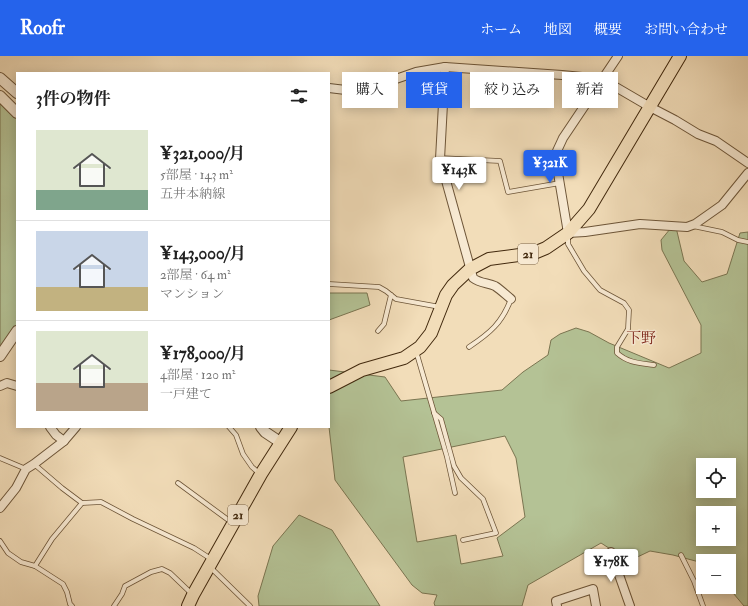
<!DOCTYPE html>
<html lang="ja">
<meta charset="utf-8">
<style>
body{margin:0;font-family:"IM FELL Double Pica","Noto Serif JP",serif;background:#f6f6f6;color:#222;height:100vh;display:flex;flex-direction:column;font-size:15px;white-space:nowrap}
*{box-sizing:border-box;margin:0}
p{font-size:13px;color:#767676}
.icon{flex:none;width:22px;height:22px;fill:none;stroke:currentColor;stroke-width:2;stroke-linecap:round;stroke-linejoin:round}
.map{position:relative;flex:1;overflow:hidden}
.panel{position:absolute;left:16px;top:16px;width:314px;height:356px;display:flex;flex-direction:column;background:#fff;border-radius:0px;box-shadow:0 2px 10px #0003}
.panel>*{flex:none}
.guide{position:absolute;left:342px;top:16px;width:346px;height:36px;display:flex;gap:8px}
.tools{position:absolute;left:696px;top:402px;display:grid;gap:8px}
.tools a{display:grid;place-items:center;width:40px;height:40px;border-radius:0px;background:#fff;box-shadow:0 2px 10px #0003;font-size:20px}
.price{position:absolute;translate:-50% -34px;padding:0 9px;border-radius:4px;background:#fff;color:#222;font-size:13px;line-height:26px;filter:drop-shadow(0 1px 2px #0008)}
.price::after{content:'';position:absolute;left:50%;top:24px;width:12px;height:9px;margin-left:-6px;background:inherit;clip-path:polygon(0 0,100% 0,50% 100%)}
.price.active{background:#2563eb;color:#fff}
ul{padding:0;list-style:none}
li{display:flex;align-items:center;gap:12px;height:100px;padding:0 20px}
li+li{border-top:1px solid #e0e0e0}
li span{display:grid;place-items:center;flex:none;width:112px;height:80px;border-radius:0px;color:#555}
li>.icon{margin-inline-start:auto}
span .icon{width:48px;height:48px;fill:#fffc;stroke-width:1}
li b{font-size:17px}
h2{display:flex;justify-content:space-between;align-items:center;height:48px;padding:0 20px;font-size:17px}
.chip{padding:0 14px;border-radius:0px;background:#fff;box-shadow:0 2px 10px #0003;font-size:14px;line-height:36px}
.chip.active{background:#2563eb;color:#fff}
header{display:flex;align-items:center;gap:24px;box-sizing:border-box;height:56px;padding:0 20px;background:#2563eb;color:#fff}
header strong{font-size:19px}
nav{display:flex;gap:22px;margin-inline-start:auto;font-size:14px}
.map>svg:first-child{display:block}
.green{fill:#b4c295;stroke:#7a7551;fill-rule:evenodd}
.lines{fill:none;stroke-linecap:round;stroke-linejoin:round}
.service-casing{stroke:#6d5538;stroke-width:5.5}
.minor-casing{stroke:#6d5538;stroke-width:10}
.tertiary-casing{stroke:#6d5538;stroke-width:12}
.primary-casing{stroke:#41280d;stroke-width:14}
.service{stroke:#f7e9d2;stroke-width:4}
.minor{stroke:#f7e9d2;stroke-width:8}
.tertiary{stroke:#f7e9d2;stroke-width:10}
.primary{stroke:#f2ddb9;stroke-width:12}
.labels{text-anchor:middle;stroke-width:3;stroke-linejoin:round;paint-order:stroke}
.shield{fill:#f7e9d2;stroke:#786248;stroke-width:1}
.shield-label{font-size:12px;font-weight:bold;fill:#41280d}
.quarter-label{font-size:15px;fill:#7a1f14;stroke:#f7e9d2}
</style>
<header>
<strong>Roofr</strong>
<nav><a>ホーム</a><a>地図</a><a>概要</a><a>お問い合わせ</a></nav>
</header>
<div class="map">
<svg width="748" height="550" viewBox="0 0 748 550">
<rect width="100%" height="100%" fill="#f2ddb9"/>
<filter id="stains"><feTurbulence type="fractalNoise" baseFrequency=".005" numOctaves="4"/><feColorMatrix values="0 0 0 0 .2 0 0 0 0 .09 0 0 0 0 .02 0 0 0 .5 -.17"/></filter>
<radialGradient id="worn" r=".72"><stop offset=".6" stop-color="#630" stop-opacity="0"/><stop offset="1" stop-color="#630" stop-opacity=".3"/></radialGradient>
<g class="green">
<polygon points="0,46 17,63 17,271 0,293"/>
<path d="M675,167L684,205L702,226L727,218L740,177L748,176V550H744L728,531H729V505H703V507L673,499L650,495L629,505L601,487L528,529L522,550H435L434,547L437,539L422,537L412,529L335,424L329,371V314L385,321L401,345L502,334L523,316L548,299L551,284L560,278L576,272L589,276L609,287L669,312L701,297V269L662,194L661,184ZM505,380L516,402L525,461L497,482L503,500L461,508L456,479L417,486L403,401ZM703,409H729V435H703ZM703,457H729V483H703Z"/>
<polygon points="329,237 367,237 370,249 329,264"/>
<polygon points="299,459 332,474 380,550 259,550 258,540 273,490"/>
</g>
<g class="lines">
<defs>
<g id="service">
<polyline points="440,102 500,105 508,136 560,127"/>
<polyline points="693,170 722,176 738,184 748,186"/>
<path d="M568,180V188L584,215L600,234L624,247L629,254L628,273L617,291V297C628,307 640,307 654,309"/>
<polyline points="329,228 379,231 386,235 396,243 440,251"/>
<polyline points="378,275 384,268 391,239"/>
<path d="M469,291C490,277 502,267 511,243"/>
<polyline points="416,295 447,401 455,437"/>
<polyline points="434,357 441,363 454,410 461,422 483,443 496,477 463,484"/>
<polyline points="229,371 236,379 243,398 252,411 260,418"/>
<polyline points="0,402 26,413"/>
<polyline points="34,408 62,432 82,447 101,446 133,463 194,492 211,503"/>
<polyline points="178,427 231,466"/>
<polyline points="0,485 8,497 21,506 35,510 63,528 67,536 70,548 72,550"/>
<polyline points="681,499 694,525 703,550"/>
<polyline points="35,510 52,483 82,447"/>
<polyline points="210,511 250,550"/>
<polyline points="114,550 122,538 125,530 151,516 162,513 170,517 192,538"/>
</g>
<g id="minor">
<polyline points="618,0 563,82 557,95 557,111 568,177 585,176 640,168 687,171 695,168 722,149 748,117"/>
<path d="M445,11L440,103L473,222C479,227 488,227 495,230C501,234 506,239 511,243"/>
<polyline points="329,32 354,35 370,32 416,16 445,11 562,19 602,23 650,51 675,64 698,78 716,85 748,107"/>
<polyline points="0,330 7,327 17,330"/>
<polyline points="50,371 56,379 64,385"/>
<polyline points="0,452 16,432 26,413 34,408 64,385 76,371"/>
<polyline points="611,496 630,550"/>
<polyline points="557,550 556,545 593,533 596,550"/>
</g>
<g id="tertiary">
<polyline points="0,22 17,37"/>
<polyline points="0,40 17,57"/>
<polyline points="0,300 17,275"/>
<polyline points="261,371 265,376 280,386"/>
</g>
<g id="primary">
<polyline points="329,331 362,314 404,302 420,291 431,277 446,239 453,229 470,213 489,203 534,197 546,192 568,177 589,153 680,0"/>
<polyline points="188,550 193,539 261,418 291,371"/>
</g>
</defs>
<use href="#service" class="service-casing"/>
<use href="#minor" class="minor-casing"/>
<use href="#tertiary" class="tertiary-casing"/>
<use href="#primary" class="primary-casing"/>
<use href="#service" class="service"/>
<use href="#minor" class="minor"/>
<use href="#tertiary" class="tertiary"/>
<use href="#primary" class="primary"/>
</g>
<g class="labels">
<g class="shield">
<rect x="518" y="188" width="20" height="20" rx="3"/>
<rect x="228" y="449" width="20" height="20" rx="3"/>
</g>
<g class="shield-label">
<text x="528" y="202">21</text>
<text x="238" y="463">21</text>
</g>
<g class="quarter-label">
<text x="641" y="287">下野</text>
</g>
</g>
<rect width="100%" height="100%" filter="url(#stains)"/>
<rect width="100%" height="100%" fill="url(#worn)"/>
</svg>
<div class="tools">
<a><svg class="icon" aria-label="locate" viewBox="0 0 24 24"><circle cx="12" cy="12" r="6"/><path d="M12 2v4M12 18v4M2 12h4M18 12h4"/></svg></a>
<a>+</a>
<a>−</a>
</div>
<b class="price active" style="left:550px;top:128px">¥321K</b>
<b class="price" style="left:459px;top:135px">¥143K</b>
<b class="price" style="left:611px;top:527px">¥178K</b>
<div class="guide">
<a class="chip">購入</a>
<a class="chip active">賃貸</a>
<a class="chip">絞り込み</a>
<a class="chip">新着</a>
</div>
<section class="panel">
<h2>3件の物件<svg class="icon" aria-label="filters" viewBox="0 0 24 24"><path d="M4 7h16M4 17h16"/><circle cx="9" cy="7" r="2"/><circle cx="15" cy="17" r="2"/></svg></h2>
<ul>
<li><span style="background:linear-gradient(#dfe7d0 75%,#7fa58c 0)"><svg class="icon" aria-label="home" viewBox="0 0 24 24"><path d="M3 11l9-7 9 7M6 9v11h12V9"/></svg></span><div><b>¥321,000/月</b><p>5部屋 · 143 m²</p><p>五井本納線</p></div></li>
<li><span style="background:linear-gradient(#c9d6e8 70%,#c2b280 0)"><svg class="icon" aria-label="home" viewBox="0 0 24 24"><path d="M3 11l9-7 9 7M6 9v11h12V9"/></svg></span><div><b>¥143,000/月</b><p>2部屋 · 64 m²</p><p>マンション</p></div></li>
<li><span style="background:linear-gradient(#dfe7d0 65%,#b9a48a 0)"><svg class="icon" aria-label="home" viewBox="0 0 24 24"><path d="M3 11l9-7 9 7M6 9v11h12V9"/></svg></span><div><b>¥178,000/月</b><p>4部屋 · 120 m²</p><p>一戸建て</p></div></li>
</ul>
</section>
</div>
